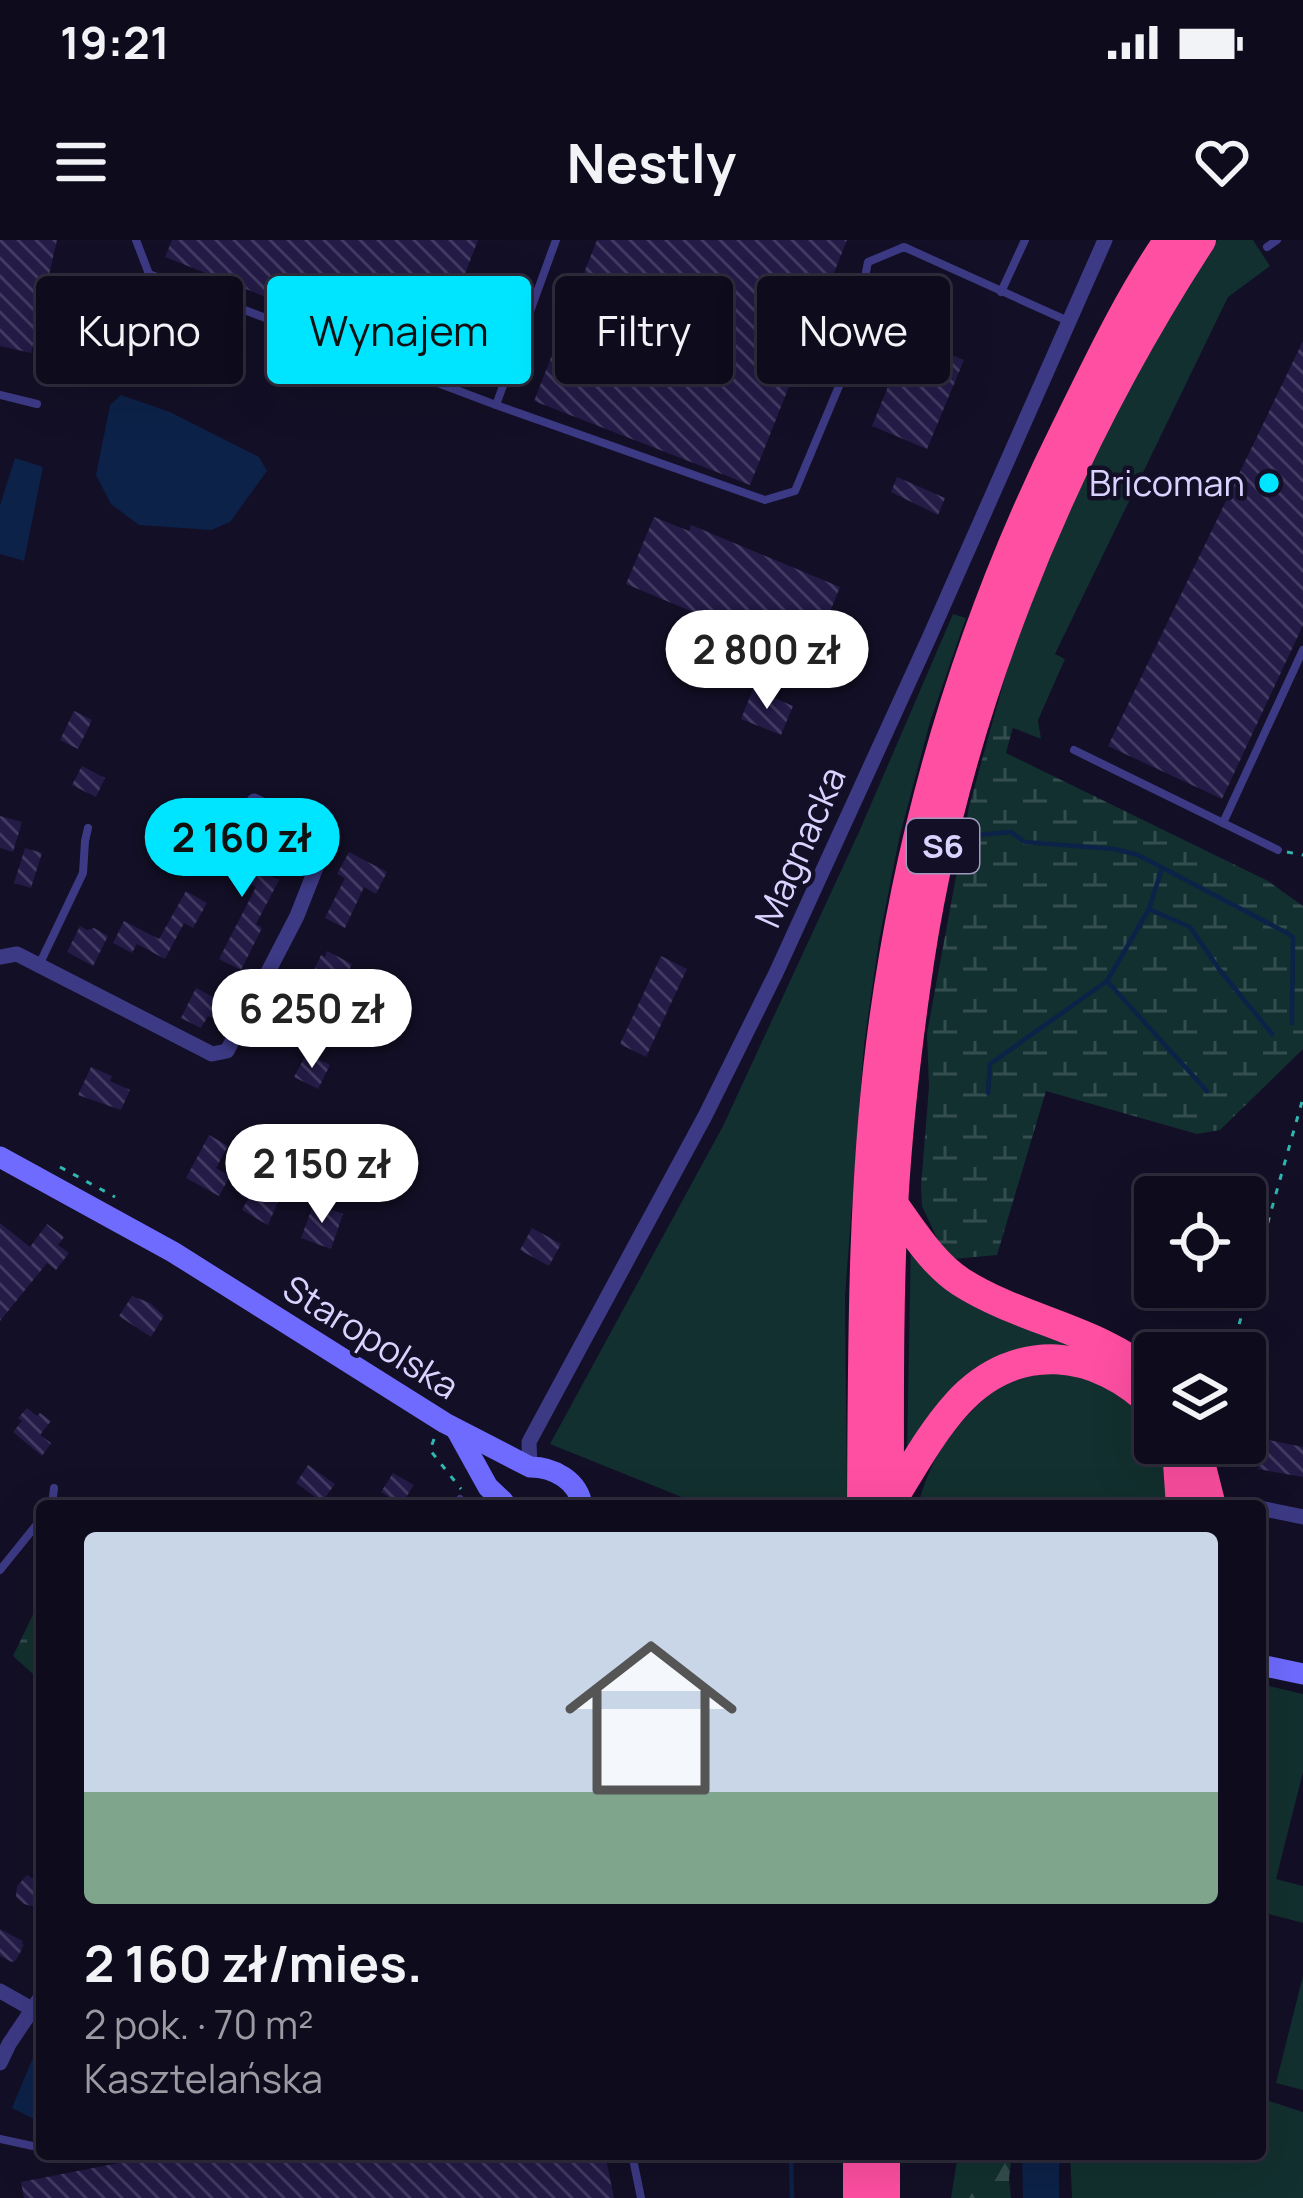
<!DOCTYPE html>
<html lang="pl">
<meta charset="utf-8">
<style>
body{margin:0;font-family:Manrope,sans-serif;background:#1c1929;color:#f1f3f6;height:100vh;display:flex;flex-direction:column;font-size:45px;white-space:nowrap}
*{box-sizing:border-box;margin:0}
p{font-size:39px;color:#9b9ba3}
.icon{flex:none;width:66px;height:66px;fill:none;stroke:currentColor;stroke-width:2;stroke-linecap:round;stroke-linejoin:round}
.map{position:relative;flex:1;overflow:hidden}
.panel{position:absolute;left:36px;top:1260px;width:1230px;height:660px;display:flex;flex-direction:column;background:#0e0b1c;border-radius:12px;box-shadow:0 12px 48px #0002,0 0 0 3px #2e2b3b}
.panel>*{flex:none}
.banner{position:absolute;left:36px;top:36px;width:1233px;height:108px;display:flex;gap:24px}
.fabs{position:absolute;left:1134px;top:936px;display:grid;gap:24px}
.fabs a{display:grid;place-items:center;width:132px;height:132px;border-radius:12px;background:#0e0b1c;box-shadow:0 12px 48px #0002,0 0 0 3px #2e2b3b;font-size:60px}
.price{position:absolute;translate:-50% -102px;padding:0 27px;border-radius:42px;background:#fff;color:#222;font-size:39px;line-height:78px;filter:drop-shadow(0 3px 6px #0008)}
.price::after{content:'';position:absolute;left:50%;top:72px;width:36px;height:27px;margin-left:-18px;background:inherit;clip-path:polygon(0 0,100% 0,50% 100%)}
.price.current{background:#00e5ff;color:#111}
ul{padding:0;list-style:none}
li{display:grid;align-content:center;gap:24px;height:636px;padding:0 48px}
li+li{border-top:3px solid #2e2b3b}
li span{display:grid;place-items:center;height:372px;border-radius:12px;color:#555}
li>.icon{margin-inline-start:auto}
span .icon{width:216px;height:216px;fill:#fffc;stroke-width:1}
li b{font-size:51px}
.pill{padding:0 42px;border-radius:12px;background:#0e0b1c;box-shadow:0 12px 48px #0002,0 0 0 3px #2e2b3b;font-size:42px;line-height:108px}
.pill.current{background:#00e5ff;color:#111}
.status{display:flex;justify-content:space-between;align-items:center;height:84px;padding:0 60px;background:#0e0b1c;direction:ltr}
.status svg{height:33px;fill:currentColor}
header{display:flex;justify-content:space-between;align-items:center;height:156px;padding:0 48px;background:#0e0b1c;font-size:54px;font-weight:700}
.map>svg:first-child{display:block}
.green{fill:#12302f}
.forest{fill:url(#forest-firs)}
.wetland{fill:url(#wetland-marsh)}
.water{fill:#0c2248}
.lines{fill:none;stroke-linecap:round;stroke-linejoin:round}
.stream{stroke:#0c2248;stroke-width:4.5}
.building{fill:url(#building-back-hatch)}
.path{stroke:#2fb8b0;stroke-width:3;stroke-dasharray:6 9;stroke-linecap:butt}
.lane{stroke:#3d3a85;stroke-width:8}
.street{stroke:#3d3a85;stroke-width:15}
.secondary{stroke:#6f6bff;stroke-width:21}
.highway{stroke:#ff4fa3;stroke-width:30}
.poi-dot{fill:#00e5ff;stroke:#130f26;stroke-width:4.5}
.labels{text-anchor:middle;stroke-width:9;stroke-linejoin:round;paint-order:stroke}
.shield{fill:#130f26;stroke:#9e99be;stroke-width:3}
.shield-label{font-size:33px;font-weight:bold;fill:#d9d4ff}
.poi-label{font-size:36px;fill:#d9d4ff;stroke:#130f26;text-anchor:end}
.street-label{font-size:36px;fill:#d9d4ff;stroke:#130f26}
</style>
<div class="status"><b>19:21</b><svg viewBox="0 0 49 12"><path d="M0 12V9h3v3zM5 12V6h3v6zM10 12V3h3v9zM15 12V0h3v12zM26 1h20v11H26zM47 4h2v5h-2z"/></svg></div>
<header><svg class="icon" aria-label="menu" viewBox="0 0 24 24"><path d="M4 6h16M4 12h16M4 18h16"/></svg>Nestly<svg class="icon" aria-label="heart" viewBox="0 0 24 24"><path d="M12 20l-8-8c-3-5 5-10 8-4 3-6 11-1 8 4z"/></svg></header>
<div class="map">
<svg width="1303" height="1958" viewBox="0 0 1303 1958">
<defs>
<pattern id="forest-firs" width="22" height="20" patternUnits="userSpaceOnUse" patternTransform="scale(3)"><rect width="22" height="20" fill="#12302f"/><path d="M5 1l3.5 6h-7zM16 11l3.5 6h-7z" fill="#344d4e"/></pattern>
<pattern id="wetland-marsh" width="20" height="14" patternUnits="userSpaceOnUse" patternTransform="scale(3)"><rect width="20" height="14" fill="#12302f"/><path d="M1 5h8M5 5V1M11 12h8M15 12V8" fill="none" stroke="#344d4e"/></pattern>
<pattern id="building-back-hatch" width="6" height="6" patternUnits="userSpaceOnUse" patternTransform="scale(3)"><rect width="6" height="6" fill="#241b47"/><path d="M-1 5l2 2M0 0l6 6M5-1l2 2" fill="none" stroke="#433b63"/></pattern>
</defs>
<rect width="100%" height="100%" fill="#130f26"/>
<g class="green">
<polygon points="1217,0 1253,0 1270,26 1228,57 1055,414 1065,419 1038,480 1041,499 993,480 1010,420 1054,297 1095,209 1189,43"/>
<polygon points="953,374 966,378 930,482 899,599 879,701 864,805 845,1057 847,1266 704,1266 550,1204 723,886 859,592"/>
<polygon points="911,995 1095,1112 1036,1108 907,1219"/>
<path d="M1076,1132C1106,1149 1155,1163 1155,1203H1163L1169,1266H918C929,1222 948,1193 980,1163C991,1152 1005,1141 1020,1137C1037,1132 1059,1134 1076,1132Z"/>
<polygon points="1260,1444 1303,1454 1303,1532 1276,1639 1303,1646 1303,1683 1269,1674 1260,1685"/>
<polygon points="1303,1736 1303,1850 1276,1843"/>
<polygon points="1260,1858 1303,1872 1303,1958 1072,1958 1070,1914 1260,1914"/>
</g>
<polygon class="forest" points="958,1914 1012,1914 1009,1938 1011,1958 951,1958"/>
<g class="wetland">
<polygon points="993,480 1013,487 1006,513 1268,641 1303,666 1303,809 1220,890 1197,894 1046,851 997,1015 953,1019 940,1005 922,966 921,946 929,847 927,793 969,567"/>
<polygon points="40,1360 42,1360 42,1437 33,1434 13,1416"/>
</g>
<g class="water">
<polygon points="121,155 170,172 259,217 267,231 230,282 211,290 139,285 111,264 96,235 110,165"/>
<polygon points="15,218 43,227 24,321 0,314 0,265"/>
<polygon points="37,1808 42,1808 42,1880 38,1881 12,1868"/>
<polygon points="1022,1914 1059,1914 1059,1958 1023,1958"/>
</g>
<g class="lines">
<g class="stream">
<polyline points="977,595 1011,592 1025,602 1114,609 1138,615 1287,693 1293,697 1292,783"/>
<polyline points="1149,669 1190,687 1219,729 1272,794"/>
<polyline points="1107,741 1207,851"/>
<polyline points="988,853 990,824 1107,741 1149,669 1162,628"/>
<polyline points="71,1260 73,1266"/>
<polyline points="791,1914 792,1958"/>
</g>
</g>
<g class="building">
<polygon points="0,0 57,0 31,113 0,106"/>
<polygon points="172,0 478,0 431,122 165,17"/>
<polygon points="597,0 847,0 750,245 534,161"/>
<polygon points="908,97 964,120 927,209 872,186"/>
<polygon points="1303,101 1303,385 1222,559 1108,506"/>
<polygon points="897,237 945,258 938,275 891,252"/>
<polygon points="654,277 689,291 691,285 840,347 810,421 626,344"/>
<polygon points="753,449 793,466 781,495 741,479"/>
<polygon points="74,471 92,480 78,509 60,500"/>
<polygon points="82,526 105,538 96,557 72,545"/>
<polygon points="0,576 22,582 13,612 0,608"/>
<polygon points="210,605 225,612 227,609 256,623 270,631 268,635 279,640 256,684 262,688 241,730 219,719 256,647 216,627 211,637 196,630"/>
<polygon points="25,608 42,613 31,648 14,643"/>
<polygon points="349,612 387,632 376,654 364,647 345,688 325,678 345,638 337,634"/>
<polygon points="186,651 207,663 193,688 184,683 165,719 137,704 132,713 113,703 124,681 159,699"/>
<polygon points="80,686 87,690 94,688 108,696 93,726 67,712"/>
<polygon points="327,711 352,724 333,765 307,752 311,746 307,744 314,730 321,715 325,717"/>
<polygon points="661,716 687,729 646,817 620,804"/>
<polygon points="196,748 227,764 218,781 208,776 201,788 181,778"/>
<polygon points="307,813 330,825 318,849 294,837"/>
<polygon points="91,827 112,836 110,841 130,850 121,870 78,855"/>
<polygon points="209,895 228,906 216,928 230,936 219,956 186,938"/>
<polygon points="269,911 295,922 268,985 242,970 248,959 239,954 246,942 250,944"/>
<polygon points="314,963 343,974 331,1009 301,998"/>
<polygon points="0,983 30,1007 47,984 64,997 58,1005 69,1013 56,1030 47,1023 0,1081"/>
<polygon points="532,988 561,1004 549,1026 520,1010"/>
<polygon points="132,1056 150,1063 164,1076 151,1097 119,1076"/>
<polygon points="27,1168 37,1176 40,1173 51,1181 40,1195 51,1203 42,1216 13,1192 22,1181 18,1178"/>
<polygon points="1264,1199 1303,1207 1303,1237 1258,1229"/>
<polygon points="308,1225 335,1244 322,1262 296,1243"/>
<polygon points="393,1233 414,1245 401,1265 381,1252"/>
<polygon points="27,1635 42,1644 42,1655 35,1667 24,1664 16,1657 17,1646"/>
<polygon points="0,1689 23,1701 22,1704 24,1705 16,1720 12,1722 0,1716"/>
<polygon points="165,1914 605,1914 614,1958 24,1958 21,1942"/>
</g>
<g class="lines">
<g class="path">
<polyline points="1287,612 1303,615"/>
<polyline points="60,927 115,957"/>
<polyline points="1231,1113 1303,858"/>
<polyline points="434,1199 430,1210 461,1249"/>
</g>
<g class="lane">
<polyline points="136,0 149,34 496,165 765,260 795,251 847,127 868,22 904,7 1068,81"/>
<polyline points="1267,7 1277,0"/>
<polyline points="1001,52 1025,0"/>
<polyline points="0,155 37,164"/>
<polyline points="496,165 556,0"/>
<polyline points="1074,510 1278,610"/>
<polyline points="1223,583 1303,410"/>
<polyline points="40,723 83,633 85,601 88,588"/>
<polyline points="52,1266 54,1248"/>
<polyline points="455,1266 460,1259"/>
<polyline points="0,1330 42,1278"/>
<polyline points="0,1899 42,1908"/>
<polyline points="632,1914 641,1958"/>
</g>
<g class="street">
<polyline points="254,561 328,597"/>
<polyline points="0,717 17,714 212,814 227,811 297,676 330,592"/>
<polyline points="530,1227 529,1202 705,876 776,733 929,398 1105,0"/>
<polyline points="1260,1268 1303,1277"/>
<polyline points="0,1751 32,1769"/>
<polyline points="0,1823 9,1804 42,1755"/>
</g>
<g class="secondary">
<path d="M0,917L173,1012L445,1183L530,1227C554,1227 579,1241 582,1266"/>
<polyline points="457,1191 488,1247 503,1261"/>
<polyline points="1260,1425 1303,1434"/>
</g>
<g class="highway">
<path d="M893,964C913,991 932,1023 961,1042C1022,1081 1100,1089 1155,1138"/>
<polyline points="1174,1203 1178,1223 1181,1266"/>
<polyline points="1195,1203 1211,1266"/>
<path d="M889,1265C911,1230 930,1194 957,1164C1016,1099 1098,1109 1155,1167"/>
<path d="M862,1266C863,1112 862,957 881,804C908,590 969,384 1065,191C1097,126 1128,59 1169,0"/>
<path d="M889,1266C889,1166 888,1066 893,966C897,894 905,821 915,750C950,487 1057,221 1201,0"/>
<polyline points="858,1958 858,1914"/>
<polyline points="885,1958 885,1914"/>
</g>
</g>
<circle class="poi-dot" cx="1269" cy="243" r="12"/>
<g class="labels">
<rect class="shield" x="907" y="579" width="72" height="54" rx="9"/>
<g class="shield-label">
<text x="943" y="618">S6</text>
</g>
<g class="poi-label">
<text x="1245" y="256">Bricoman</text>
</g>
<g class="street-label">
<text transform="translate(800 607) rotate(-66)" y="13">Magnacka</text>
<text transform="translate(371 1097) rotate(32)" y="13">Staropolska</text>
</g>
</g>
</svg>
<div class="fabs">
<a><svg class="icon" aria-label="locate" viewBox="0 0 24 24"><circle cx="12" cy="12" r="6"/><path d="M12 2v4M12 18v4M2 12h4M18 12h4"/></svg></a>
<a><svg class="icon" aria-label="layers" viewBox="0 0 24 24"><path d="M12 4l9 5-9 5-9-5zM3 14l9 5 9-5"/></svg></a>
</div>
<b class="price" style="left:767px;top:472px">2 800 zł</b>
<b class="price current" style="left:242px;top:660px">2 160 zł</b>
<b class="price" style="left:312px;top:831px">6 250 zł</b>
<b class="price" style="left:322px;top:986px">2 150 zł</b>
<div class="banner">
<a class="pill">Kupno</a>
<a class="pill current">Wynajem</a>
<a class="pill">Filtry</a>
<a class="pill">Nowe</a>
</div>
<section class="panel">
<ul>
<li><span style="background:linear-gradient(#c9d6e8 70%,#7fa58c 0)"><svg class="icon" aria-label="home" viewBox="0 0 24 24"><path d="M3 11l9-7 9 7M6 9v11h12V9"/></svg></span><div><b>2 160 zł/mies.</b><p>2 pok. · 70 m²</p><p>Kasztelańska</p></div></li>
</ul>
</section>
</div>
